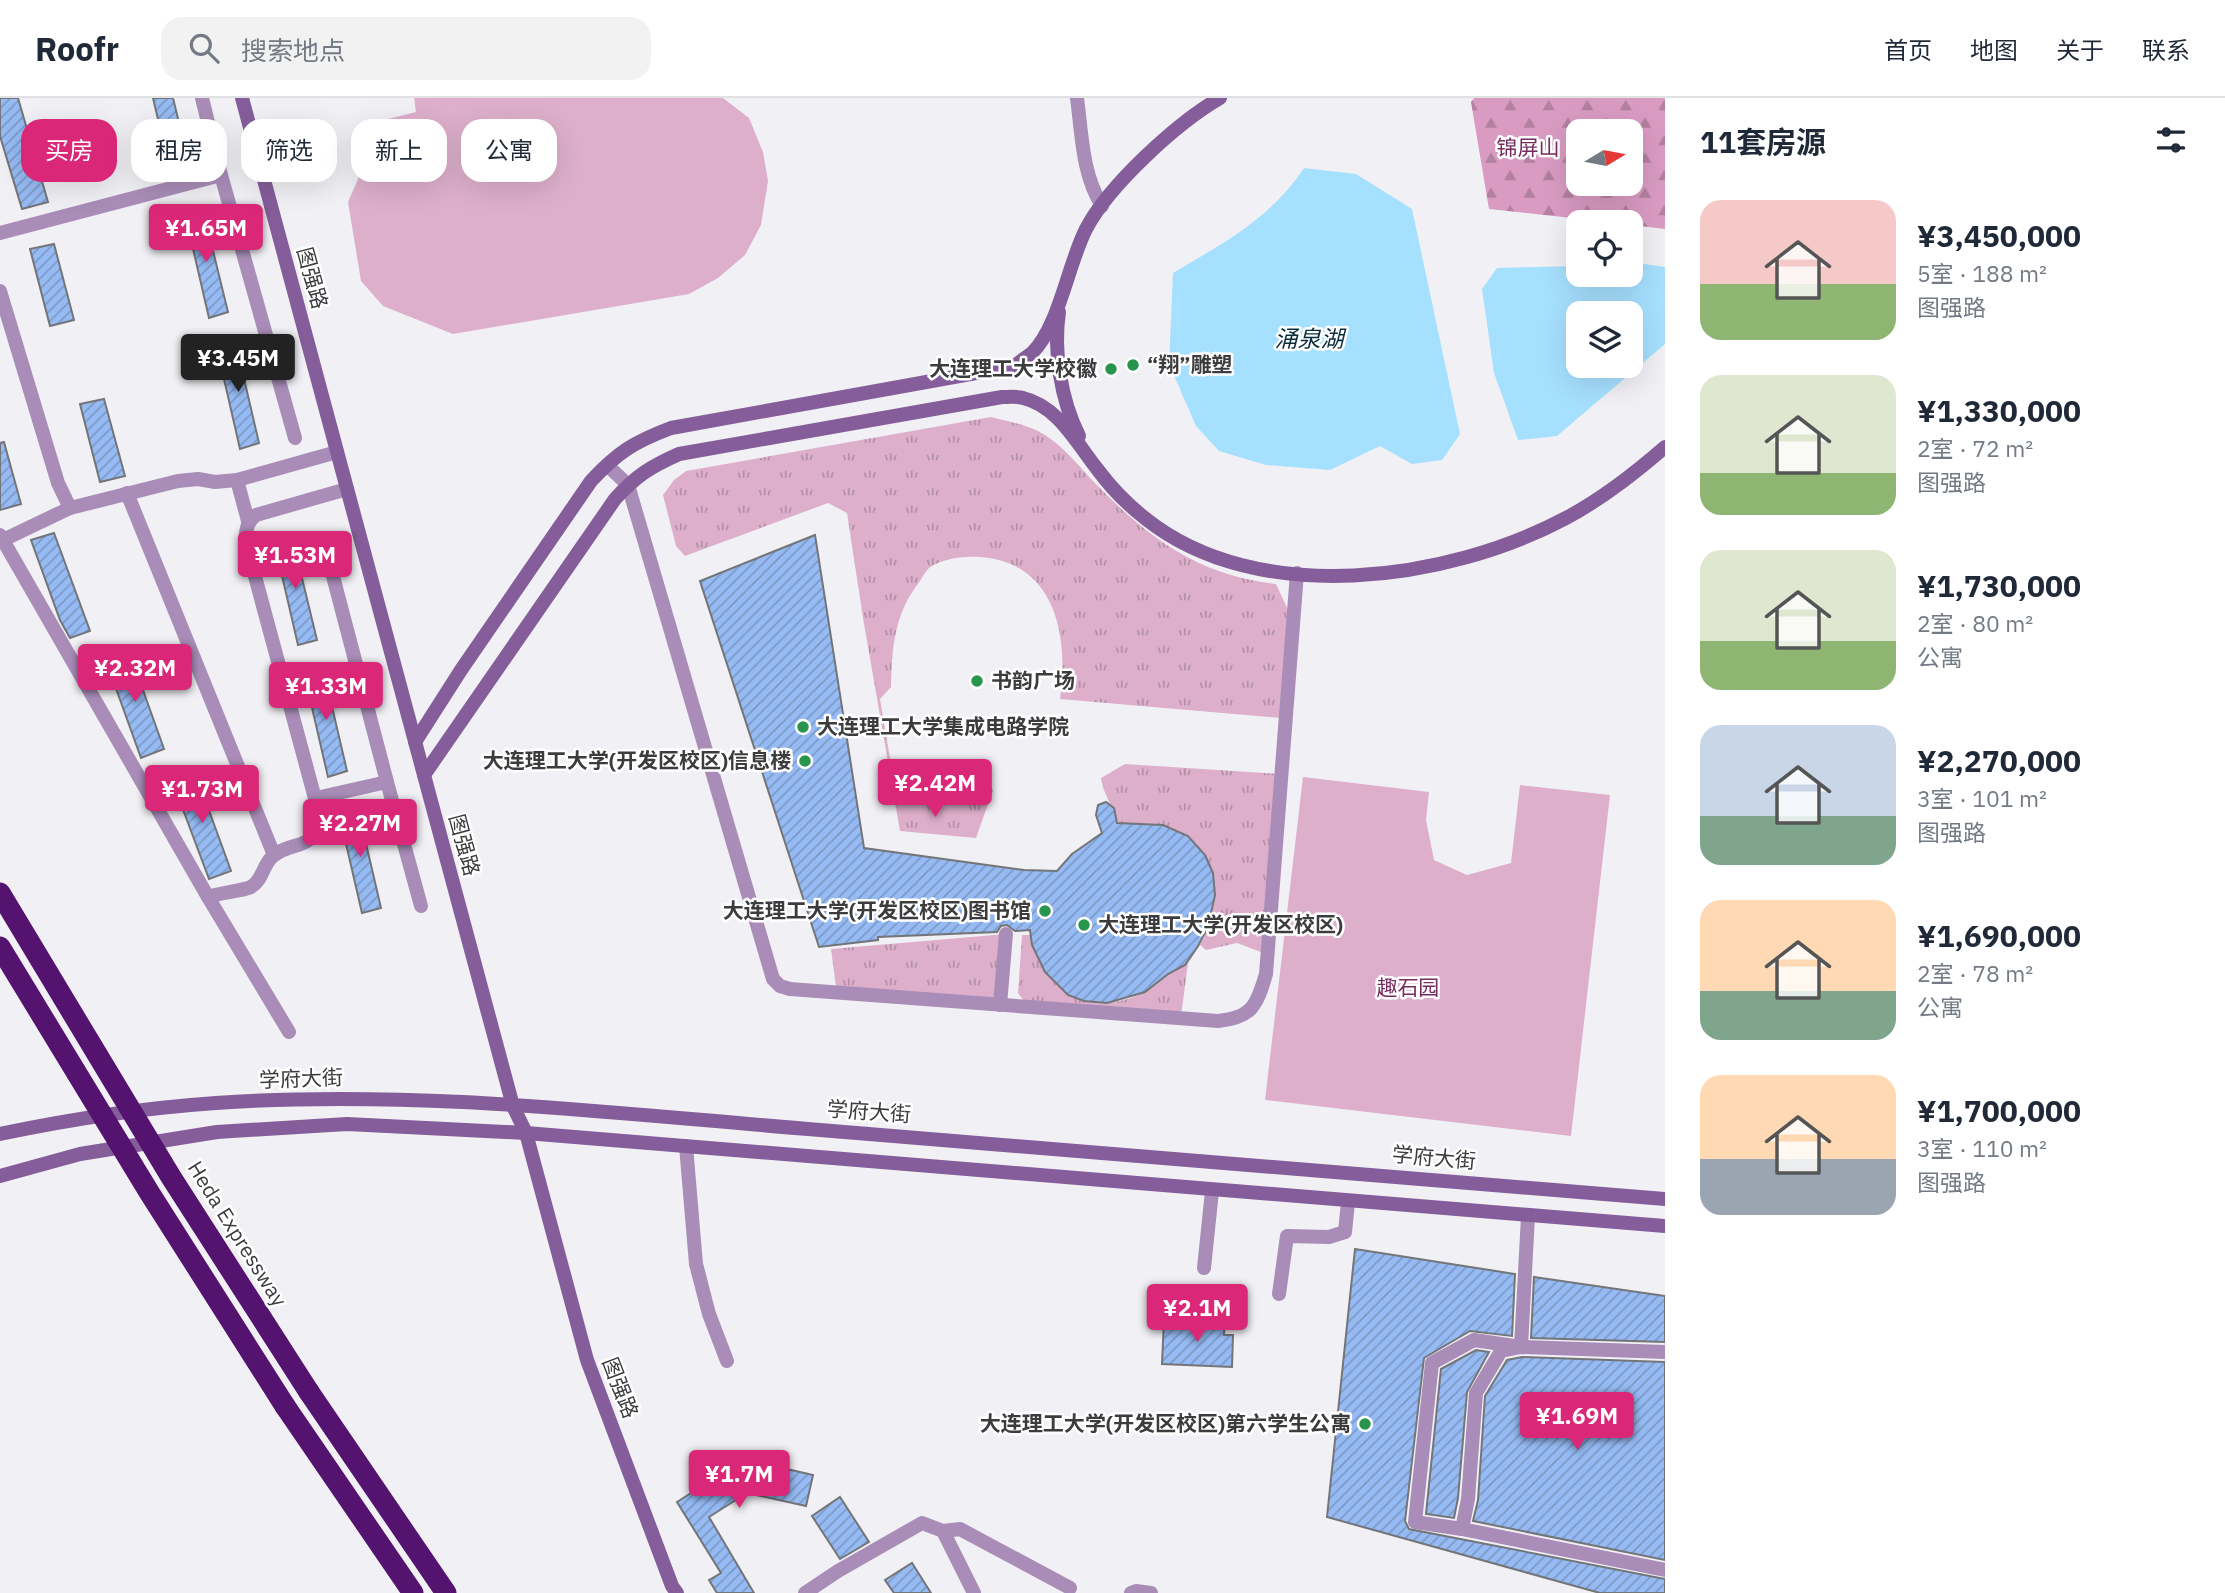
<!DOCTYPE html>
<html lang="zh">
<meta charset="utf-8">
<style>
body{margin:0;font-family:"IBM Plex Sans","Noto Sans SC",sans-serif;background:#f2f2f3;color:#1f2937;height:100vh;display:flex;flex-direction:column;font-size:26px;white-space:nowrap}
*{box-sizing:border-box;margin:0}
p{font-size:23px;color:#747a83}
.icon{flex:none;width:38px;height:38px;fill:none;stroke:currentColor;stroke-width:2;stroke-linecap:round;stroke-linejoin:round}
.map{position:relative;flex:1;overflow:hidden}
.drawer{display:flex;flex-direction:column;background:#fff;width:560px}
.drawer>*{flex:none}
.banner{position:absolute;left:21px;top:21px;width:665px;height:63px;display:flex;gap:14px}
.needle{width:46px;rotate:80deg}
.buttons{position:absolute;left:1566px;top:21px;display:grid;gap:14px}
.buttons a{display:grid;place-items:center;width:77px;height:77px;border-radius:14px;background:#fff;box-shadow:0 7px 28px #0002;font-size:35px}
.price{position:absolute;translate:-50% -60px;padding:0 16px;border-radius:7px;background:#db2777;color:#fff;font-size:23px;line-height:46px;filter:drop-shadow(0 2px 4px #0008)}
.price::after{content:'';position:absolute;left:50%;top:42px;width:21px;height:16px;margin-left:-10px;background:inherit;clip-path:polygon(0 0,100% 0,50% 100%)}
.price.active{background:#222;color:#fff}
ul{padding:0;list-style:none}
li{display:flex;align-items:center;gap:21px;height:175px;padding:0 35px}
li span{display:grid;place-items:center;flex:none;width:196px;height:140px;border-radius:21px;color:#555}
li>.icon{margin-inline-start:auto}
span .icon{width:84px;height:84px;fill:#fffc;stroke-width:1}
li b{font-size:30px}
h2{display:flex;justify-content:space-between;align-items:center;height:84px;padding:0 35px;font-size:30px}
.tag{padding:0 24px;border-radius:21px;background:#fff;box-shadow:0 7px 28px #0002;font-size:24px;line-height:63px}
.tag.active{background:#db2777;color:#fff}
header{display:flex;align-items:center;gap:42px;box-sizing:border-box;height:98px;padding:0 35px;background:#fff;border-bottom:2px solid #e0e1e3}
header strong{font-size:33px}
nav{display:flex;gap:38px;margin-inline-start:auto;font-size:24px}
.search{width:490px;height:63px;background:#f2f2f3;display:flex;align-items:center;gap:18px;box-sizing:border-box;padding:0 24px;border-radius:21px;color:#747a83;font-size:26px}
main{display:flex;flex:1;min-height:0}
.map>svg:first-child{display:block}
.grass{fill:url(#grass-tufts)}
.forest{fill:url(#forest-firs);fill-rule:evenodd}
.park{fill:#ddafcb}
.water{fill:#a6e0ff;fill-rule:evenodd}
.building{fill:url(#building-hatch);stroke:#737578;stroke-width:2}
.lines{fill:none;stroke-linecap:round;stroke-linejoin:round}
.street{stroke:#a98db8;stroke-width:14}
.secondary{stroke:#855d9a;stroke-width:14}
.highway{stroke:#551370;stroke-width:21}
.highway-bridge{stroke:#551370;stroke-width:21}
.poi-dot{fill:#28954e;stroke:#fff;stroke-width:2.5}
.labels{text-anchor:middle;stroke-width:5;stroke-linejoin:round;paint-order:stroke}
.park-label{font-size:21px;fill:#762c60;stroke:#fff}
.street-label{font-size:21px;fill:#3c3c3e;stroke:#fff}
.poi-label{font-size:21px;font-weight:bold;fill:#3c3c3e;stroke:#fff;text-anchor:start}
.water-label{font-size:23px;font-style:italic;fill:#0a2d3d;stroke:#fff}
</style>
<header>
<strong>Roofr</strong>
<div class="search"><svg class="icon" aria-label="search" viewBox="0 0 24 24"><circle cx="10" cy="10" r="6"/><path d="M15 15l6 6"/></svg>搜索地点</div>
<nav><a>首页</a><a>地图</a><a>关于</a><a>联系</a></nav>
</header>
<main>
<div class="map">
<svg width="1665" height="1495" viewBox="0 0 1665 1495">
<defs>
<pattern id="grass-tufts" width="24" height="20" patternUnits="userSpaceOnUse" patternTransform="scale(1.75)"><rect width="24" height="20" fill="#ddafcb"/><path d="M3 7l-1-3M5 7V3M7 7l1-3M15 17l-1-3M17 17v-4M19 17l1-3" fill="none" stroke="#b490a6"/></pattern>
<pattern id="forest-firs" width="22" height="20" patternUnits="userSpaceOnUse" patternTransform="scale(1.75)"><rect width="22" height="20" fill="#da9bc3"/><path d="M5 1l3.5 6h-7zM16 11l3.5 6h-7z" fill="#b280a0"/></pattern>
<pattern id="building-hatch" width="6" height="6" patternUnits="userSpaceOnUse" patternTransform="scale(1.75)"><rect width="6" height="6" fill="#96bbf4"/><path d="M-1 1l2-2M0 6l6-6M5 7l2-2" fill="none" stroke="#7c99c7"/></pattern>
</defs>
<rect width="100%" height="100%" fill="#f1f1f5"/>
<g class="grass">
<path d="M991,319C1006,323 1024,326 1038,333C1061,345 1075,364 1093,383C1147,439 1197,477 1276,486L1288,512L1281,620L1060,601C1069,539 1056,464 980,459C964,458 943,460 929,470C926,473 922,479 920,483C894,516 892,549 891,589L880,601L893,678L914,669L978,676L993,692L976,740L900,733L863,520L847,415L828,405L685,458L676,448L663,397L674,382L686,373Z"/>
<path d="M1125,666L1280,676L1266,848L1261,854L1237,845L1206,852L1200,847L1188,865L1181,918L1024,903L1018,895L1022,837H1032C1033,857 1044,874 1058,888C1081,910 1116,908 1143,895C1152,891 1159,881 1168,876C1174,872 1181,870 1186,865C1224,826 1228,751 1171,730C1154,724 1135,726 1118,725C1113,708 1103,696 1101,680Z"/>
<polygon points="1006,836 998,896 992,902 836,889 831,851"/>
</g>
<path class="forest" d="M1474,0H1665V131L1631,127V124H1608L1489,111L1471,4ZM1578,33H1631V86H1578Z"/>
<g class="park">
<polygon points="414,0 723,0 749,20 763,54 768,83 761,127 745,157 718,180 689,196 453,236 383,208 361,183 348,104 384,22 416,14"/>
<polygon points="1303,679 1429,694 1426,722 1434,762 1467,777 1511,765 1520,687 1610,697 1571,1038 1265,1002"/>
</g>
<g class="water">
<path d="M1304,70L1356,76L1412,111L1460,336L1442,362L1412,366L1380,348L1330,372L1266,367L1219,353L1196,328L1169,266L1173,175C1225,144 1269,122 1304,70Z"/>
<path d="M1631,164L1665,169V246L1557,338L1518,342L1494,275L1482,191L1497,170L1578,168V177H1631ZM1578,215H1631V268H1578Z"/>
</g>
<g class="building">
<polygon points="0,0 18,0 48,104 22,111 0,38"/>
<polygon points="153,0 173,0 188,62 169,68"/>
<polygon points="203,112 228,214 209,220 185,116"/>
<polygon points="54,146 74,222 50,228 30,151"/>
<polygon points="235,242 259,345 240,351 216,246"/>
<polygon points="104,301 125,378 100,384 80,306"/>
<polygon points="4,344 21,406 0,412 0,345"/>
<polygon points="54,435 90,533 70,540 60,522 31,442"/>
<polygon points="815,437 864,750 1024,772 1057,773 1072,756 1102,735 1096,717 1098,707 1106,704 1114,710 1117,725 1163,727 1188,738 1205,757 1213,775 1215,797 1208,829 1198,848 1185,867 1168,876 1145,894 1107,905 1084,903 1068,897 1045,874 1032,847 1030,832 1015,833 1007,827 1001,828 997,834 878,839 878,842 819,849 700,483"/>
<polygon points="292,439 317,542 298,547 274,443"/>
<polygon points="129,553 164,651 141,660 105,560"/>
<polygon points="323,570 347,673 328,679 304,575"/>
<polygon points="195,674 231,773 209,781 172,682"/>
<polygon points="357,707 381,810 362,815 338,711"/>
<polygon points="1355,1151 1515,1176 1512,1238 1470,1233 1424,1260 1405,1423 1409,1431 1665,1481 1665,1495 1600,1495 1327,1419"/>
<polygon points="1534,1179 1665,1198 1665,1244 1531,1240"/>
<polygon points="1164,1221 1225,1224 1224,1237 1233,1237 1232,1269 1162,1266"/>
<polygon points="1476,1252 1489,1254 1467,1294 1458,1400 1454,1420 1426,1416 1441,1271"/>
<polygon points="1522,1259 1665,1264 1665,1462 1473,1423 1478,1402 1485,1298 1507,1262"/>
<polygon points="744,1361 813,1377 806,1408 747,1395 709,1419 754,1495 717,1495 709,1482 721,1475 677,1404"/>
<polygon points="840,1399 869,1444 840,1461 812,1418"/>
<polygon points="912,1465 931,1495 894,1495 885,1482"/>
</g>
<g class="lines">
<g class="street">
<polyline points="202,0 221,77 295,340"/>
<path d="M1077,0C1082,37 1082,76 1102,108"/>
<polyline points="0,135 221,77"/>
<polyline points="0,193 58,385 70,410 178,383 198,381 215,384 237,382 337,354"/>
<path d="M607,367L628,387L773,881L780,888L790,891L1218,923C1252,920 1257,907 1266,876L1297,475"/>
<polyline points="237,382 248,423"/>
<polyline points="127,395 274,757"/>
<polyline points="0,437 208,799 289,934"/>
<polyline points="3,442 70,410"/>
<polyline points="387,684 421,808"/>
<polyline points="316,700 387,684 324,444"/>
<path d="M208,799C219,795 242,793 251,789C263,782 263,766 273,758C296,740 310,757 320,719L249,456C246,440 242,428 256,417L347,391"/>
<polyline points="1000,907 1006,836"/>
<polyline points="686,1048 696,1166 709,1216 727,1263"/>
<polyline points="1204,1170 1212,1093"/>
<polyline points="1279,1196 1287,1138 1329,1139 1345,1134 1348,1104"/>
<polyline points="1665,1254 1521,1249 1501,1253 1476,1295 1468,1401 1462,1431 1665,1472"/>
<polyline points="1462,1431 1415,1424 1432,1265 1474,1242 1521,1249 1528,1118"/>
<polyline points="943,1433 960,1431 1070,1490"/>
<polyline points="805,1495 838,1473 922,1425 943,1433 974,1495"/>
<polyline points="1131,1495 1136,1493 1151,1495"/>
</g>
<g class="secondary">
<polyline points="242,0 513,1008 526,1035 587,1262 672,1488 677,1495"/>
<path d="M1059,214C1053,253 1061,302 1079,338"/>
<path d="M415,644L461,572L591,383C618,354 634,344 671,330L1015,268C1020,263 1027,259 1032,255C1059,229 1068,166 1086,131C1109,87 1177,25 1220,0"/>
<path d="M424,677L615,401C637,377 650,369 679,356L1002,299C1008,299 1017,298 1023,300C1058,308 1077,346 1098,372C1112,391 1128,407 1146,421C1258,510 1448,483 1566,420C1602,401 1634,376 1665,349"/>
<path d="M0,1036C71,1021 144,1010 216,1005C417,991 620,1016 820,1032C1101,1054 1383,1076 1665,1101"/>
<polyline points="0,1078 80,1056 217,1034 347,1026 526,1035 1665,1128"/>
</g>
<g class="highway">
<polyline points="309,1294 446,1495"/>
<polyline points="285,1308 413,1495"/>
</g>
<g class="highway-bridge">
<polyline points="0,795 171,1079 309,1294"/>
<polyline points="0,849 149,1094 285,1308"/>
</g>
</g>
<g class="poi-dot">
<circle cx="1133" cy="267" r="7"/>
<circle cx="1111" cy="271" r="7"/>
<circle cx="977" cy="583" r="7"/>
<circle cx="803" cy="629" r="7"/>
<circle cx="805" cy="663" r="7"/>
<circle cx="1045" cy="813" r="7"/>
<circle cx="1084" cy="827" r="7"/>
<circle cx="1365" cy="1326" r="7"/>
</g>
<g class="labels">
<g class="park-label">
<text x="1528" y="57">锦屏山</text>
<text x="1408" y="897">趣石园</text>
</g>
<g class="street-label">
<text transform="translate(312 180) rotate(75)" y="7">图强路</text>
<text transform="translate(464 747) rotate(75)" y="7">图强路</text>
<text transform="translate(301 981) rotate(-2)" y="7">学府大街</text>
<text transform="translate(869 1014) rotate(4)" y="7">学府大街</text>
<text transform="translate(1434 1060) rotate(5)" y="7">学府大街</text>
<text transform="translate(237 1136) rotate(58)" y="7">Heda Expressway</text>
<text transform="translate(620 1290) rotate(69)" y="7">图强路</text>
</g>
<g class="poi-label">
<text x="1147" y="274">“翔”雕塑</text>
<text x="1097" y="278" text-anchor="end">大连理工大学校徽</text>
<text x="991" y="590">书韵广场</text>
<text x="817" y="636">大连理工大学集成电路学院</text>
<text x="791" y="670" text-anchor="end">大连理工大学(开发区校区)信息楼</text>
<text x="1031" y="820" text-anchor="end">大连理工大学(开发区校区)图书馆</text>
<text x="1098" y="834">大连理工大学(开发区校区)</text>
<text x="1351" y="1333" text-anchor="end">大连理工大学(开发区校区)第六学生公寓</text>
</g>
<g class="water-label">
<text x="1309" y="249">涌泉湖</text>
</g>
</g>
</svg>
<div class="buttons">
<a><svg class="needle" viewBox="-14 -14 28 28"><path d="M0-13l5 13h-10z" fill="#e53935"/><path d="M0 13l5-13h-10z" fill="#747a83"/></svg></a>
<a><svg class="icon" aria-label="locate" viewBox="0 0 24 24"><circle cx="12" cy="12" r="6"/><path d="M12 2v4M12 18v4M2 12h4M18 12h4"/></svg></a>
<a><svg class="icon" aria-label="layers" viewBox="0 0 24 24"><path d="M12 4l9 5-9 5-9-5zM3 14l9 5 9-5"/></svg></a>
</div>
<b class="price" style="left:206px;top:166px">¥1.65M</b>
<b class="price active" style="left:238px;top:296px">¥3.45M</b>
<b class="price" style="left:295px;top:493px">¥1.53M</b>
<b class="price" style="left:135px;top:606px">¥2.32M</b>
<b class="price" style="left:326px;top:624px">¥1.33M</b>
<b class="price" style="left:935px;top:721px">¥2.42M</b>
<b class="price" style="left:202px;top:727px">¥1.73M</b>
<b class="price" style="left:360px;top:761px">¥2.27M</b>
<b class="price" style="left:1197px;top:1246px">¥2.1M</b>
<b class="price" style="left:1577px;top:1354px">¥1.69M</b>
<b class="price" style="left:739px;top:1412px">¥1.7M</b>
<div class="banner">
<a class="tag active">买房</a>
<a class="tag">租房</a>
<a class="tag">筛选</a>
<a class="tag">新上</a>
<a class="tag">公寓</a>
</div>
</div>
<section class="drawer">
<h2>11套房源<svg class="icon" aria-label="filters" viewBox="0 0 24 24"><path d="M4 7h16M4 17h16"/><circle cx="9" cy="7" r="2"/><circle cx="15" cy="17" r="2"/></svg></h2>
<ul>
<li><span style="background:linear-gradient(#f6c9c9 60%,#8fb573 0)"><svg class="icon" aria-label="home" viewBox="0 0 24 24"><path d="M3 11l9-7 9 7M6 9v11h12V9"/></svg></span><div><b>¥3,450,000</b><p>5室 · 188 m²</p><p>图强路</p></div></li>
<li><span style="background:linear-gradient(#dfe7d0 70%,#8fb573 0)"><svg class="icon" aria-label="home" viewBox="0 0 24 24"><path d="M3 11l9-7 9 7M6 9v11h12V9"/></svg></span><div><b>¥1,330,000</b><p>2室 · 72 m²</p><p>图强路</p></div></li>
<li><span style="background:linear-gradient(#dfe7d0 65%,#8fb573 0)"><svg class="icon" aria-label="home" viewBox="0 0 24 24"><path d="M3 11l9-7 9 7M6 9v11h12V9"/></svg></span><div><b>¥1,730,000</b><p>2室 · 80 m²</p><p>公寓</p></div></li>
<li><span style="background:linear-gradient(#c9d6e8 65%,#7fa58c 0)"><svg class="icon" aria-label="home" viewBox="0 0 24 24"><path d="M3 11l9-7 9 7M6 9v11h12V9"/></svg></span><div><b>¥2,270,000</b><p>3室 · 101 m²</p><p>图强路</p></div></li>
<li><span style="background:linear-gradient(#ffd9b3 65%,#7fa58c 0)"><svg class="icon" aria-label="home" viewBox="0 0 24 24"><path d="M3 11l9-7 9 7M6 9v11h12V9"/></svg></span><div><b>¥1,690,000</b><p>2室 · 78 m²</p><p>公寓</p></div></li>
<li><span style="background:linear-gradient(#ffd9b3 60%,#9aa5b1 0)"><svg class="icon" aria-label="home" viewBox="0 0 24 24"><path d="M3 11l9-7 9 7M6 9v11h12V9"/></svg></span><div><b>¥1,700,000</b><p>3室 · 110 m²</p><p>图强路</p></div></li>
</ul>
</section>
</main>
